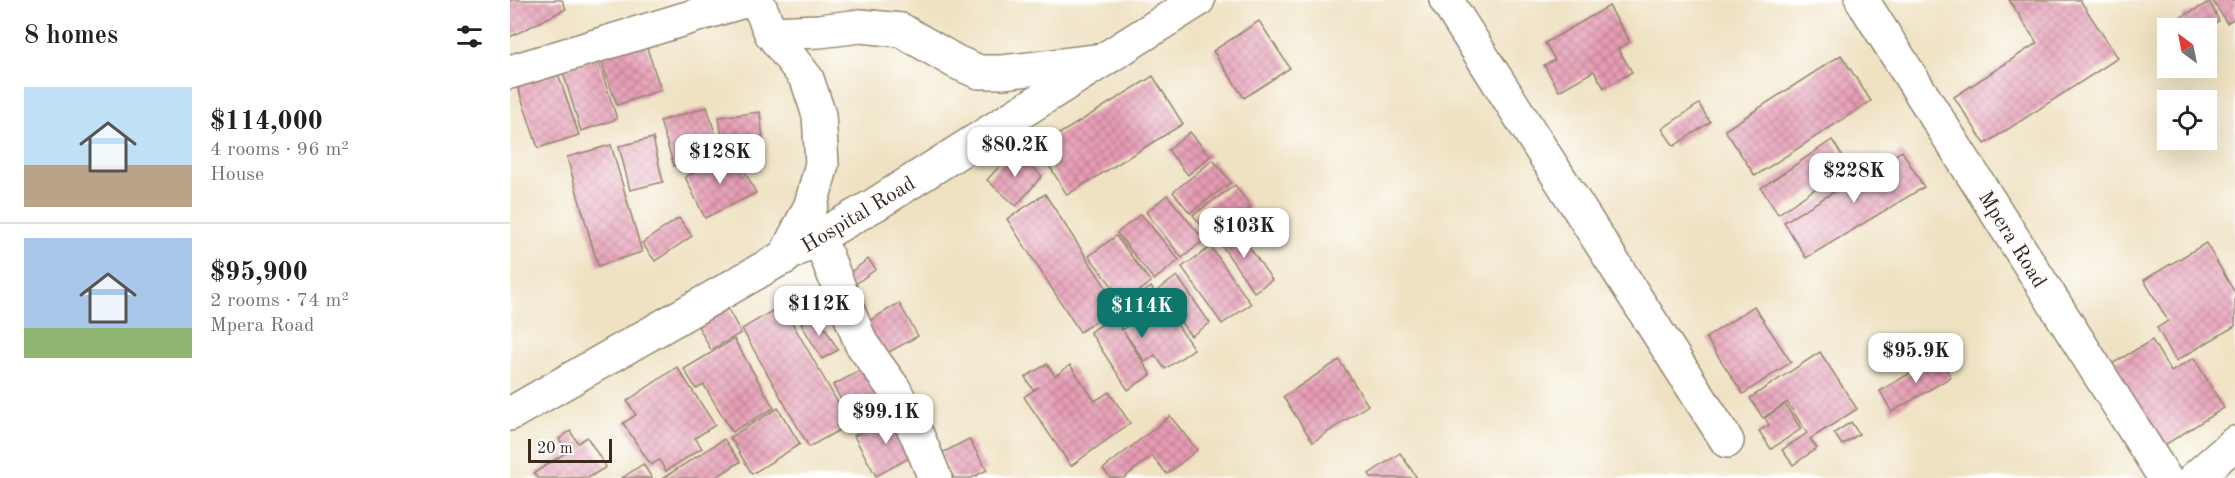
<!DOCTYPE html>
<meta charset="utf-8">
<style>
body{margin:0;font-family:"Old Standard TT",serif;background:#f6f6f6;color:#202124;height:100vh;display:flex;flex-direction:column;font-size:22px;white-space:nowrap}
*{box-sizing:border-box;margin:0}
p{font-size:20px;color:#757577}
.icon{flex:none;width:33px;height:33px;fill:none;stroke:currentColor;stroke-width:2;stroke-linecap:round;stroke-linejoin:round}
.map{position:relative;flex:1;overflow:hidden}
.details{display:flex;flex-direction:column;background:#fff;width:510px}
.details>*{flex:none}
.needle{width:39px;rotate:328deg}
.buttons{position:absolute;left:1647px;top:18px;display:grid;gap:12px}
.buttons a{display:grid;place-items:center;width:60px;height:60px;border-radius:0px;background:#fff;box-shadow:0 6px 24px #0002;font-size:30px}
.scale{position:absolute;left:18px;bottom:15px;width:84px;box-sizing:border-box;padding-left:6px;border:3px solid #3b2a1e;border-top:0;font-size:16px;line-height:21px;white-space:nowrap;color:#3b2a1e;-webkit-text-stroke:4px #fff;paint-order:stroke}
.price{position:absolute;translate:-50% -51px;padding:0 14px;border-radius:12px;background:#fff;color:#222;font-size:20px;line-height:39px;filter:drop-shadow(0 2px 3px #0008)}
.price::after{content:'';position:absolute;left:50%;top:36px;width:18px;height:14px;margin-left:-9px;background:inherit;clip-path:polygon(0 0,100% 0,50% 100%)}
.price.active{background:#0f766e;color:#fff}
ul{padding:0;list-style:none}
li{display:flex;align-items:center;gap:18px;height:150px;padding:0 24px}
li+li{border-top:2px solid #e0e0e0}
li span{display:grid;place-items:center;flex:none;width:168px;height:120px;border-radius:0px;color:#555}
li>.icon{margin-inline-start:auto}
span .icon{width:72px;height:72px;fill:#fffc;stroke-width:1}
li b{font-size:26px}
h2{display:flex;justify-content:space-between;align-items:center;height:72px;padding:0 24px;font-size:26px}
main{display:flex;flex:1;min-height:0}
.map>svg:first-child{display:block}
.building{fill:url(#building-cross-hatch)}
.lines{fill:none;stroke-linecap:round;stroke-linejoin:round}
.minor-casing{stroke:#958670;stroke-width:36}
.minor{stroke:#fff;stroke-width:33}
.labels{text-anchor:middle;stroke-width:4.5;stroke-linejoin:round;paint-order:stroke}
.street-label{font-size:21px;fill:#3b2a1e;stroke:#fff}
</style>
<main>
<section class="details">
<h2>8 homes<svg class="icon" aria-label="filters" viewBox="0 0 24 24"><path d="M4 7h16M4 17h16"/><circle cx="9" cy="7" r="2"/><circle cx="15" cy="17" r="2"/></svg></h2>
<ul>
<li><span style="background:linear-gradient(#bfe0f5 65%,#b9a48a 0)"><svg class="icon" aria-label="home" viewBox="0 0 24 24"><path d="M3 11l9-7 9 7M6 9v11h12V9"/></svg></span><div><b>$114,000</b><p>4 rooms · 96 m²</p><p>House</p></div></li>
<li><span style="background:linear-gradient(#a9c7e8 75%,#8fb573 0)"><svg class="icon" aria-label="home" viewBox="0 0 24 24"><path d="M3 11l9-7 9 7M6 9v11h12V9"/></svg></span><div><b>$95,900</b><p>2 rooms · 74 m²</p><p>Mpera Road</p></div></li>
</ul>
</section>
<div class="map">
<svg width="1725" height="478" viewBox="0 0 1725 478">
<defs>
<pattern id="building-cross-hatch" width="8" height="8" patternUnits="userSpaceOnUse" patternTransform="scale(1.5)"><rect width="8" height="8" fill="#e69cb4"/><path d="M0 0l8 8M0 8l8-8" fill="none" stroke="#bc7f92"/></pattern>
</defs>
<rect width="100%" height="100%" fill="#fff"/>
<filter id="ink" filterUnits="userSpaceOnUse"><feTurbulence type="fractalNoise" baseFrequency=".0167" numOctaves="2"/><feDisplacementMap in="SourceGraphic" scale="12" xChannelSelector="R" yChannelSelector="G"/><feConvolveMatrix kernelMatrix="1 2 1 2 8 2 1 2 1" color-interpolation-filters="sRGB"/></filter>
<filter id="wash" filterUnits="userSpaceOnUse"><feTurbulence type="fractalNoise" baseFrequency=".008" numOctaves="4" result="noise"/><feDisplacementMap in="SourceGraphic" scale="24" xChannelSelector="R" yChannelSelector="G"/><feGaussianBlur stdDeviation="1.35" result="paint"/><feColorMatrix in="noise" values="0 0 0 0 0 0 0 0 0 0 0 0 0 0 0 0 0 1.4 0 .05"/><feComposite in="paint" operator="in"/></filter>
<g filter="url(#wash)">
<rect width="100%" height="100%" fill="#efe2c2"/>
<g id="blocks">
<g class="building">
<polygon points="0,0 52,0 56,9 0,37"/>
<polygon points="1499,0 1570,0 1608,58 1475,144 1444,97 1527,43"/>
<polygon points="1702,0 1725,0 1725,18 1717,23"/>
<polygon points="1700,2 1709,21 1694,28 1677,28 1671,17"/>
<polygon points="1099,6 1120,42 1108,49 1122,72 1094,88 1084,71 1049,91 1034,65 1045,60 1035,43"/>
<polygon points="749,21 780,68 734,98 703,51"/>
<polygon points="134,39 151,90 107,105 89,55"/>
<polygon points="1331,55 1361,101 1245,176 1215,130"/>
<polygon points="87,57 107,119 71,131 52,69"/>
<polygon points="46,68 69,135 28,148 6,82"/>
<polygon points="643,76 673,124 557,195 528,147"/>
<polygon points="1189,104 1200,122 1164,146 1152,129"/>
<polygon points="197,107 211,152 164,166 150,121"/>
<polygon points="250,112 254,147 214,152 209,117"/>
<polygon points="680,132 700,156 678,175 658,150"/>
<polygon points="143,138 153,182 120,190 109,146"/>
<polygon points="1322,140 1339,166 1268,214 1251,188"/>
<polygon points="101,145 132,252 88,266 57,157"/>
<polygon points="504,150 532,176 506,206 477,180"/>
<polygon points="1392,151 1414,187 1296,258 1274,222"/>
<polygon points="225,152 246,193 195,218 175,177"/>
<polygon points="703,160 721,182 680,213 663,192"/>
<polygon points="725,185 741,207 700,237 683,215"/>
<polygon points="535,194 608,306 570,332 497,219"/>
<polygon points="657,195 694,240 672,258 636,212"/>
<polygon points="631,214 669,260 644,280 607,233"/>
<polygon points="169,218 182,236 145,261 132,243"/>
<polygon points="725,226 762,280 744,292 707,239"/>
<polygon points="606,236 641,282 614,302 579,256"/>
<polygon points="1696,243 1725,293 1725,326 1666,361 1647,328 1658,321 1634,280"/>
<polygon points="701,247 741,304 712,324 672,267"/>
<polygon points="358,259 366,269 340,288 333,278"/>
<polygon points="667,276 700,323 681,336 648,290"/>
<polygon points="641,287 684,349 655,369 645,355 635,362 614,332 641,375 618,390 580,332 603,317 612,330 626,320 615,305"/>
<polygon points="389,303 408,336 370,357 352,325"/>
<polygon points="272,305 340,424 299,447 232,329"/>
<polygon points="1244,306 1281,362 1233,394 1196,338"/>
<polygon points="218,309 231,333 201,350 188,326"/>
<polygon points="307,314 328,350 312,359 291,324"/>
<polygon points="224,339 264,408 222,432 194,385 186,389 174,369"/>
<polygon points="1642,340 1661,372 1684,358 1714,408 1650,448 1600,365"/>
<polygon points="1310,352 1347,409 1300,439 1307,448 1283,465 1272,450 1297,433 1277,402 1253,418 1240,398"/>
<polygon points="1429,356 1441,377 1382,412 1370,391"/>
<polygon points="829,360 858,405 803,442 773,397"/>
<polygon points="537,364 545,376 560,365 585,401 599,392 620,423 561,466 514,397 529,387 523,390 515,377"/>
<polygon points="361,365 380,400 342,420 323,385"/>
<polygon points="167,367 205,425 185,438 192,448 156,471 149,460 141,465 113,423 126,415 117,401"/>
<polygon points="1275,404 1291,429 1261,449 1249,431 1259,425 1255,418"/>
<polygon points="268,408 290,444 242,474 220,437"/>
<polygon points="385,413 407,454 366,476 344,436"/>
<polygon points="660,416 687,450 657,474 642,456 614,478 601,478 593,469"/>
<polygon points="1341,422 1349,434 1332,445 1324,433"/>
<polygon points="60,431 68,443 77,437 96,467 78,478 27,478 24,473 57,452 49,439"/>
<polygon points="214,439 230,462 205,478 153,478"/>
<polygon points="459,439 477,470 462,478 444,478 430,454"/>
<polygon points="890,453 907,478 862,478 859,474"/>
<polygon points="133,464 142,478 112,478"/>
</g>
</g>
</g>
<g filter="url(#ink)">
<use href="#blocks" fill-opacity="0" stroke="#958670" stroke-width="1.5"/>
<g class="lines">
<defs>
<g id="minor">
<polyline points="247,0 261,33 297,79 309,115 312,164 301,205 274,258"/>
<polyline points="936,0 1217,441"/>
<polyline points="1352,0 1655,478"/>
<polyline points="261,33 309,31 351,26 391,30 446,62 469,72 493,72 586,61"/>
<polyline points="0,72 237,0"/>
<polyline points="309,237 351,343 384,389 408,437 425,478"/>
<polyline points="0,414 366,204 688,0"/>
<polyline points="1685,478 1725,443"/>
</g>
</defs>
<use href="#minor" class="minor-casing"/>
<use href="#minor" class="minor"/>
</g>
</g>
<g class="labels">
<g class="street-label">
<text transform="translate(348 214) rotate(-31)" y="7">Hospital Road</text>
<text transform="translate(1503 239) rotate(58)" y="7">Mpera Road</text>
</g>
</g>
</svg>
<div class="buttons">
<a><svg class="needle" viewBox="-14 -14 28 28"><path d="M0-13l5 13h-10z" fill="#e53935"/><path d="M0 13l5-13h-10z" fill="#757577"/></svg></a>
<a><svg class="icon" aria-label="locate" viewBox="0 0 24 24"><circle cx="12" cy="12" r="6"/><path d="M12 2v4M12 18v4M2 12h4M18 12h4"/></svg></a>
</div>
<div class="scale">20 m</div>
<b class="price" style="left:505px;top:178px">$80.2K</b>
<b class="price" style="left:210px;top:185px">$128K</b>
<b class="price" style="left:1344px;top:204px">$228K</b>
<b class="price" style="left:734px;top:259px">$103K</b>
<b class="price" style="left:309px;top:337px">$112K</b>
<b class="price active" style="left:632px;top:339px">$114K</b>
<b class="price" style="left:1406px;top:384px">$95.9K</b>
<b class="price" style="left:376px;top:445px">$99.1K</b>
</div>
</main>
